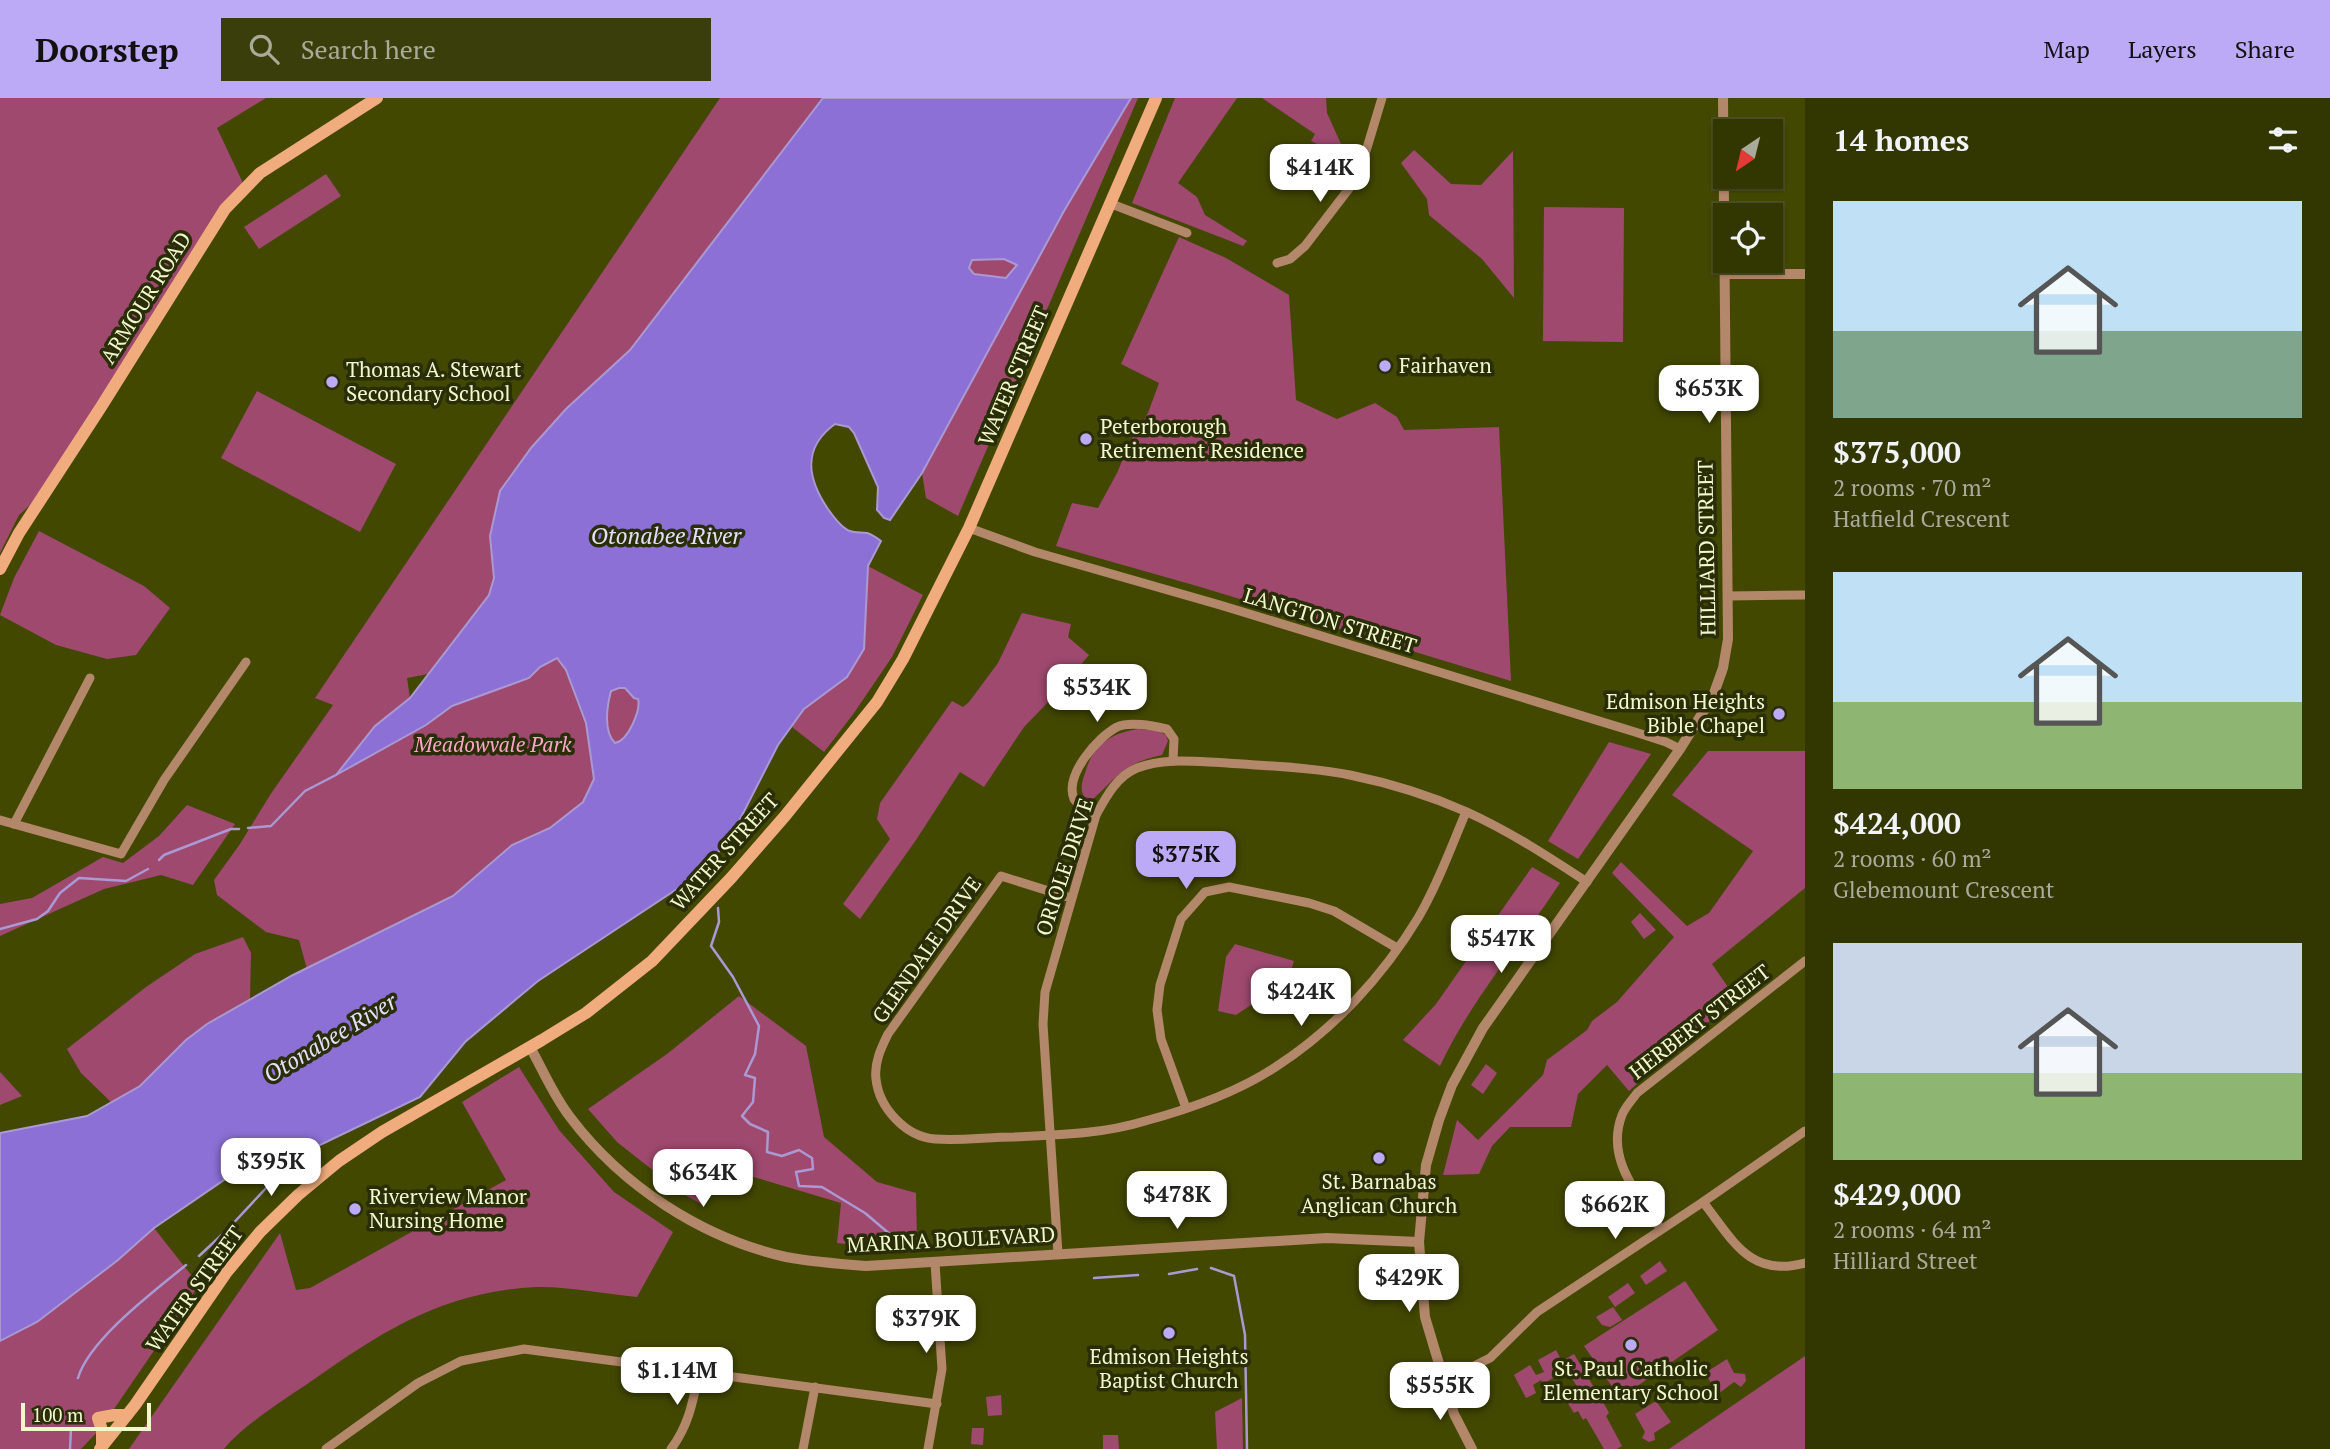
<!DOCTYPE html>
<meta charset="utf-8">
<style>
body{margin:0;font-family:"PT Serif",serif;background:#3a3e0a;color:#f1f3f6;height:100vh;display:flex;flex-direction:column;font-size:26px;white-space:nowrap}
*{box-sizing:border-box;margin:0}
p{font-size:23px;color:#a8ab99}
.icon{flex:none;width:38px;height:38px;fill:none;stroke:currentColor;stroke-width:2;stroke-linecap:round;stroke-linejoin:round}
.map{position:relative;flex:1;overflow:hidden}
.details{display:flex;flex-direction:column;background:#323600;width:525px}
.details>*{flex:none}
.needle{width:46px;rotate:215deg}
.buttons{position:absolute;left:1713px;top:21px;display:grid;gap:14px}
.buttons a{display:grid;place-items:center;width:70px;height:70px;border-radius:0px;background:#323600;box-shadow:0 2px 5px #0004,0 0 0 2px #4d5022;font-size:35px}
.scale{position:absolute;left:21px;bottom:18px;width:130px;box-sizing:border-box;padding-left:7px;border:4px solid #f1f8ce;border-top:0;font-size:19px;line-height:24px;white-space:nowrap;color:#f1f8ce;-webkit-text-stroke:5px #292d08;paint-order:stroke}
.price{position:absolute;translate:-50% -60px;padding:0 16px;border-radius:14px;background:#fff;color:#222;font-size:23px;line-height:46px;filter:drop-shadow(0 2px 4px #0008)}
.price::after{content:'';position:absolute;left:50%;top:42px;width:21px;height:16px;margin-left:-10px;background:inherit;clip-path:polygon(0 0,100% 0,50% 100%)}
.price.current{background:#bcaaf6;color:#111}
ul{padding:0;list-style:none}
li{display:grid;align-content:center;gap:14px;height:371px;padding:0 28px}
li span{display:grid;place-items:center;height:217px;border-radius:0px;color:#555}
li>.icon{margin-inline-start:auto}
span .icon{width:126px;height:126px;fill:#fffc;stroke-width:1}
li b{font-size:30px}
h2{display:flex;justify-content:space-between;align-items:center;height:84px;padding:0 28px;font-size:30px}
header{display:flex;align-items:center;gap:42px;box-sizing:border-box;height:98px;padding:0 35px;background:#bcaaf6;color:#111}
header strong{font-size:33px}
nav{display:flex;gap:38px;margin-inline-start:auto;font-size:24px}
.search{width:490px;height:63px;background:#3a3e0a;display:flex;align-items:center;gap:18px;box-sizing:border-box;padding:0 24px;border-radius:0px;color:#a8ab99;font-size:26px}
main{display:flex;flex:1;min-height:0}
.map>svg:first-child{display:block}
.green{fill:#9f496f}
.water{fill:#8c70d5;stroke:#aa99d3;stroke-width:2;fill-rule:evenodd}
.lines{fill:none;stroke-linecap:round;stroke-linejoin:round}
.stream{stroke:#aa99d3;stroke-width:2.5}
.minor{stroke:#b3876a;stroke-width:9}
.tertiary{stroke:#b3876a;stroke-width:10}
.secondary{stroke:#f1ac7d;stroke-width:12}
.poi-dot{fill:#bcaaf6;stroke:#292d08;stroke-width:2.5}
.labels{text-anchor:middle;stroke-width:7;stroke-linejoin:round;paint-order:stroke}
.street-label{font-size:21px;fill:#f1f8ce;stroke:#292d08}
.poi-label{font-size:21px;fill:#f1f8ce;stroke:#292d08;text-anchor:start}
.park-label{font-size:21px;font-style:italic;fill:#fba6c8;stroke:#292d08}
.water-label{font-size:23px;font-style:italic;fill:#e4dff9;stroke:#292d08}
</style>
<header>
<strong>Doorstep</strong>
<div class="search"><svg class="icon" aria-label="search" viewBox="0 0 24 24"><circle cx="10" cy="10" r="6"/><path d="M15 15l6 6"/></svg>Search here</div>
<nav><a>Map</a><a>Layers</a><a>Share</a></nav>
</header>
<main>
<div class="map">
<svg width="1805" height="1351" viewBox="0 0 1805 1351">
<rect width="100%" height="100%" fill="#434800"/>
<g class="green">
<polygon points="0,0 266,0 217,30 243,85 37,401 19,417 0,455"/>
<polygon points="720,0 823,0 630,252 566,311 531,350 500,393 490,438 494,480 489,497 428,576 407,580 410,600 375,628 338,675 426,627 452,608 529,580 540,569 557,560 566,572 586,625 594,681 583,704 550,730 512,747 453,798 307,871 299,842 266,834 217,797 214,782 240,746 270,697 333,607 315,600"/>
<polygon points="1131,0 1138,0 958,418 926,400 922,375 1064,113"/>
<polygon points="1175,0 1237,0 1178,85 1197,99 1205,117 1247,143 1243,148 1132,105"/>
<polygon points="1262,0 1326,0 1327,15 1341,46 1336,56 1311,43 1315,36"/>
<polygon points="1414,52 1451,86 1481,87 1513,53 1514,200 1482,161 1429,117 1427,101 1401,65"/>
<polygon points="326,76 341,98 259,151 244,129"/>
<polygon points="1544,109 1624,110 1623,244 1543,243"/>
<polygon points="1179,139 1226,160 1289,197 1296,302 1337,321 1375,305 1397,319 1404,332 1499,329 1511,583 1197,488 1056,448 1072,405 1098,410 1117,375 1130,344 1148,315 1159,285 1121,266"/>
<polygon points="1004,161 1017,167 1006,180 974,176 969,170 972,162"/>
<polygon points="257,293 396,366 360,434 221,360"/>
<polygon points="39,433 144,488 170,510 136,557 107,561 56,547 0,517 14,480"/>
<polygon points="868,468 923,497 892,559 854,615 824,654 792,629 804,611 847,579 867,497"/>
<polygon points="1022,515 1071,526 1068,539 1089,557 1056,596 1024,629 984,689 960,674 916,742 860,821 843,806 890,741 877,721 880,705 952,603 963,609 969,604 998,565"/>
<path d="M619,590H625L634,600H638C641,612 628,643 615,645C603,633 607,608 611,593Z"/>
<path d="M1138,631L1159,633L1166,637L1168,643L1162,657C1122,666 1121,676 1093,701L1084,699C1079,689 1083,682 1086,672C1094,646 1112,635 1138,631Z"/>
<polygon points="1609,644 1651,656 1578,761 1548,743"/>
<polygon points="1708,653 1805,653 1805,790 1712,866 1737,902 1690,938 1629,993 1607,967 1578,996 1571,1029 1510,1029 1492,1048 1479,1076 1443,1077 1457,1022 1478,1042 1543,977 1547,962 1587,932 1592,923 1617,904 1674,839 1612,775 1621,764 1687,828 1709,815 1753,753 1672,697"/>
<polygon points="187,707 235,726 193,787 161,777 104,791 0,838 0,806 32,800 103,759 123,765 159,738"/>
<path d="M1532,769L1560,785C1520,846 1471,902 1440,968L1403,942L1436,906Z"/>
<polygon points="1640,815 1656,832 1644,841 1631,824"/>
<polygon points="243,839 251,855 250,902 208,926 186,942 140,988 112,1005 81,975 67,951 146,889 195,856"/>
<polygon points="1235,846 1294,863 1288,882 1236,917 1218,913 1226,859"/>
<polygon points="739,898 806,948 824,1039 877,1084 916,1095 917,1148 865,1148 837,1145 841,1105 727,1071 703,1107 683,1096 617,1044 588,1011 667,956"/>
<polygon points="1486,966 1497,975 1483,996 1471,987"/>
<path d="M519,969L559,1032L614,1094L673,1134L637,1199C607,1196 565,1188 536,1189C444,1194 386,1231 313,1282C288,1299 242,1328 224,1351H129L280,1135L296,1192L310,1190L506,1082L462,1004Z"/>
<polygon points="0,974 22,998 0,1007"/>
<polygon points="154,1130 199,1187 101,1330 81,1351 0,1351 0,1243 37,1224 118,1162"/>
<polygon points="1660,1163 1667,1173 1646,1187 1640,1178"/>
<polygon points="1685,1183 1718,1232 1620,1300 1584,1248"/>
<polygon points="1628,1185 1635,1195 1615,1209 1608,1199"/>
<polygon points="1613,1209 1622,1222 1610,1229 1602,1227 1596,1219"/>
<polygon points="1556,1252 1562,1263 1574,1256 1607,1311 1609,1315 1606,1318 1622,1348 1617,1351 1604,1351 1586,1320 1583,1322 1578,1313 1574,1315 1567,1304 1581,1295 1567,1272 1543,1286 1541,1282 1533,1287 1536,1295 1526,1300 1514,1277 1530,1267 1536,1277 1544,1274 1538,1262"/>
<polygon points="1805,1258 1805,1351 1669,1351"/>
<polygon points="1727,1261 1734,1275 1745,1276 1746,1283 1741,1289 1734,1284 1718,1296 1705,1275"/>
<polygon points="1001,1297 1002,1317 988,1318 986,1299"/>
<polygon points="1242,1300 1243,1351 1217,1351 1215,1314"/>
<polygon points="1656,1303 1671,1324 1654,1335 1655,1342 1649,1344 1642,1340 1645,1334 1635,1316"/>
<polygon points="972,1330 984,1330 983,1347 971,1346"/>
<polygon points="1103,1337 1118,1337 1119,1351 1103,1351"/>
</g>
<path class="water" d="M823,0H1131L1064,113L922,375L890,422L884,420L877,412L878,389L854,335L849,329L835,326C802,350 807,380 828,411C833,418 841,430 850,433C855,435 862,434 867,435C871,436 877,440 881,443L868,468L864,551L847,579L804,611L778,647L732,737L708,767L686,785L538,883L465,944L420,999L295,1059L230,1078L154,1130L118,1162L37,1224L0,1243V1035L87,1018L140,988L186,942L207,926L293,877L453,798L512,747L550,730L583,704L594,681L586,625L566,572L557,560L540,569L529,580L452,608L426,627L336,677L375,628L410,600L489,497L494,480L490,438L500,393L531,350L566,311L630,252ZM1004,161L1017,167L1006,180L974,176L969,170L972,162ZM619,590H625L634,600L638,601C641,612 628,643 615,645C603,633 607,608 611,593Z"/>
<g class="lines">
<g class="stream">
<polyline points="248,730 271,728 305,693 336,677"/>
<polyline points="159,762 164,757 231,731 239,731"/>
<polyline points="686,785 698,797"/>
<polyline points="718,810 719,824 711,848 733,879 759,928 755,956 745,977 755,980 753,1004 742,1018 750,1026 768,1034 767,1054 782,1058 799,1052 812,1060 813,1071 796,1074 799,1088 822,1089 865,1115 898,1143"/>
<polyline points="0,831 37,821 48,813 60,795 79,780 126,783 148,771"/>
<polyline points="199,1158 227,1132 295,1059"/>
<polyline points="1211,1170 1234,1178 1245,1237 1247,1351"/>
<polyline points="1169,1176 1197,1171"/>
<polyline points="1094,1180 1138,1177"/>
<path d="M78,1280C89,1242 154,1193 186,1167"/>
<polyline points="70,1351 71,1331"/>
</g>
<g class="minor">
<polyline points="1109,105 1187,135"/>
<polyline points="1277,165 1290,161 1305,148 1351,88 1363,63 1382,0"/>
<polyline points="969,430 1035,454 1220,507 1635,634 1666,644 1680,651"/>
<polyline points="1728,498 1805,497"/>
<path d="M1096,717C1088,713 1079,709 1074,701C1064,677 1098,639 1117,629C1130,623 1153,628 1167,631L1174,641L1173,663"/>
<polyline points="0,722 121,756 164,682 246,564"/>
<polyline points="14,726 90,580"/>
<path d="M1071,800L1001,778L888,936C881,950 874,965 876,981C879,1010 906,1039 935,1041C961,1043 988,1039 1014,1039C1058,1037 1103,1036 1145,1023C1190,1011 1238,994 1277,968C1334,931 1383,878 1418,820C1438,786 1451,749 1466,714"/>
<polyline points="1186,1010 1161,941 1157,912 1160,887 1181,821 1205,794 1229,789 1309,805 1334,813 1397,850"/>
<path d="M1703,1104C1733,1142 1749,1180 1805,1165"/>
<path d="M1660,1130C1638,1096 1605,1061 1622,1017C1625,1009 1632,1002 1637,995L1805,863"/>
<path d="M1058,1156L1043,926L1045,894L1096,717C1106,699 1117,678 1137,670C1166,659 1197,664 1227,665C1267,668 1310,669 1350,677C1389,685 1431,698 1467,714C1509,733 1549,759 1587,784"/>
<polyline points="1442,1282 1456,1277 1490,1260 1537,1214 1703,1104 1805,1033"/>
<polyline points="326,1351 418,1285 461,1263 524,1251 937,1306"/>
<path d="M671,1351C689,1327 693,1303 699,1274"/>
<polyline points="803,1351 815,1289"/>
<polyline points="928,1351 942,1271 935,1165"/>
</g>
<g class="tertiary">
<polyline points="1725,176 1805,176"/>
<path d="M530,949C543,972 553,997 570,1019C622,1088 702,1140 786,1159C813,1164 839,1166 866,1168L1327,1140L1419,1144"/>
<polyline points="1472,1351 1454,1316 1425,1219 1419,1144 1426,1067 1439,1022 1452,987 1483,930 1680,651 1713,598 1723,570 1728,541 1723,0"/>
</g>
<g class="secondary">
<polyline points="0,471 19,435 101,309 225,111 260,75 377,0"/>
<polyline points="102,1349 102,1332 98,1320 114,1317 127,1317"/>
<polyline points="100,1351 135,1307 226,1175 260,1134 298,1097 339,1063 382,1034 542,942 586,915 652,863 731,780 785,718 877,604 903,561 969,430 1156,0"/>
</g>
</g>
<g class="poi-dot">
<circle cx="1385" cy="268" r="7"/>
<circle cx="332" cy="284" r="7"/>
<circle cx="1086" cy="341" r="7"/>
<circle cx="1779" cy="616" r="7"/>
<circle cx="1379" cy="1060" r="7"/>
<circle cx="355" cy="1111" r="7"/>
<circle cx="1169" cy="1235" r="7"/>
<circle cx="1631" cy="1247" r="7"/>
</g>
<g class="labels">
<g class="street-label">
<text transform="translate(146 200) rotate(-58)" y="7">ARMOUR ROAD</text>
<text transform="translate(1014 278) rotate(-67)" y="7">WATER STREET</text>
<text transform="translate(1707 450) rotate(-91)" y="7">HILLIARD STREET</text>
<text transform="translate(1330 523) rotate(17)" y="7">LANGTON STREET</text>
<text transform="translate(725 754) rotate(-48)" y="7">WATER STREET</text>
<text transform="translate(1065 769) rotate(-72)" y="7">ORIOLE DRIVE</text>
<text transform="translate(927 852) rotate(-55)" y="7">GLENDALE DRIVE</text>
<text transform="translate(1700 924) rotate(-38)" y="7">HERBERT STREET</text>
<text transform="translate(951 1142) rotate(-3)" y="7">MARINA BOULEVARD</text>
<text transform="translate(195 1191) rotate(-54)" y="7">WATER STREET</text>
</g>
<g class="poi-label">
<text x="1399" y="275">Fairhaven</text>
<text x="346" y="279">Thomas A. Stewart<tspan x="346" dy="24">Secondary School</tspan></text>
<text x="1100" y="336">Peterborough<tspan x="1100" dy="24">Retirement Residence</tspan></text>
<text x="1765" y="611" text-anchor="end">Edmison Heights<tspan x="1765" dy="24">Bible Chapel</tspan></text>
<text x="1379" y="1091" text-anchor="middle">St. Barnabas<tspan x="1379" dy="24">Anglican Church</tspan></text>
<text x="369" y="1106">Riverview Manor<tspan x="369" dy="24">Nursing Home</tspan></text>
<text x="1169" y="1266" text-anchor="middle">Edmison Heights<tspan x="1169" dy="24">Baptist Church</tspan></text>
<text x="1631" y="1278" text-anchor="middle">St. Paul Catholic<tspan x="1631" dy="24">Elementary School</tspan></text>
</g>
<g class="park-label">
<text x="493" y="654">Meadowvale Park</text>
</g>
<g class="water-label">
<text x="666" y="446">Otonabee River</text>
<text transform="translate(330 940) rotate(-31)" y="8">Otonabee River</text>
</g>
</g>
</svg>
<div class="buttons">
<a><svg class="needle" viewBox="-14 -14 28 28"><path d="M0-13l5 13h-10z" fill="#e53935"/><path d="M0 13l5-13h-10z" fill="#a8ab99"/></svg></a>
<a><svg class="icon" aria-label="locate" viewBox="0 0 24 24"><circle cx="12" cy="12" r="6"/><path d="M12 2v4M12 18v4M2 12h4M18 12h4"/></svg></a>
</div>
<div class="scale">100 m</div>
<b class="price" style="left:1320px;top:106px">$414K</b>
<b class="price" style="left:1709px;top:327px">$653K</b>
<b class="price" style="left:1097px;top:626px">$534K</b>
<b class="price current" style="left:1186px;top:793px">$375K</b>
<b class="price" style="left:1501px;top:877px">$547K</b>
<b class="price" style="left:1301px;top:930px">$424K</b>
<b class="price" style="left:271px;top:1100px">$395K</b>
<b class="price" style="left:703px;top:1111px">$634K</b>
<b class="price" style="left:1177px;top:1133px">$478K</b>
<b class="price" style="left:1615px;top:1143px">$662K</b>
<b class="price" style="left:1409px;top:1216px">$429K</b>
<b class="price" style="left:926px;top:1257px">$379K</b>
<b class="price" style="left:677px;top:1309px">$1.14M</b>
<b class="price" style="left:1440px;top:1324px">$555K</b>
</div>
<section class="details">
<h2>14 homes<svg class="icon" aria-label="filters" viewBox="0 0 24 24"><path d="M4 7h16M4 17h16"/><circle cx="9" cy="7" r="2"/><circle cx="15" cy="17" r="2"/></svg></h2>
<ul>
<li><span style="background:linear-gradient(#bfe0f5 60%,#7fa58c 0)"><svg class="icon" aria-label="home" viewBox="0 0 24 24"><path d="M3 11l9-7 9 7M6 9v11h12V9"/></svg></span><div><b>$375,000</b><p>2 rooms · 70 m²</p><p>Hatfield Crescent</p></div></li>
<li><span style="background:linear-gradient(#bfe0f5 60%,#8fb573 0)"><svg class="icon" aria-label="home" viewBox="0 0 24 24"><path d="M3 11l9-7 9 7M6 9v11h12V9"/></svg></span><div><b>$424,000</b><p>2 rooms · 60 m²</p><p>Glebemount Crescent</p></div></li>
<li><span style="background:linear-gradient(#c9d6e8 60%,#8fb573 0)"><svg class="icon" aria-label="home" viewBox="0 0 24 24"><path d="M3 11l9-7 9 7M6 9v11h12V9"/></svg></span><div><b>$429,000</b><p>2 rooms · 64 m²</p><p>Hilliard Street</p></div></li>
</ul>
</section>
</main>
